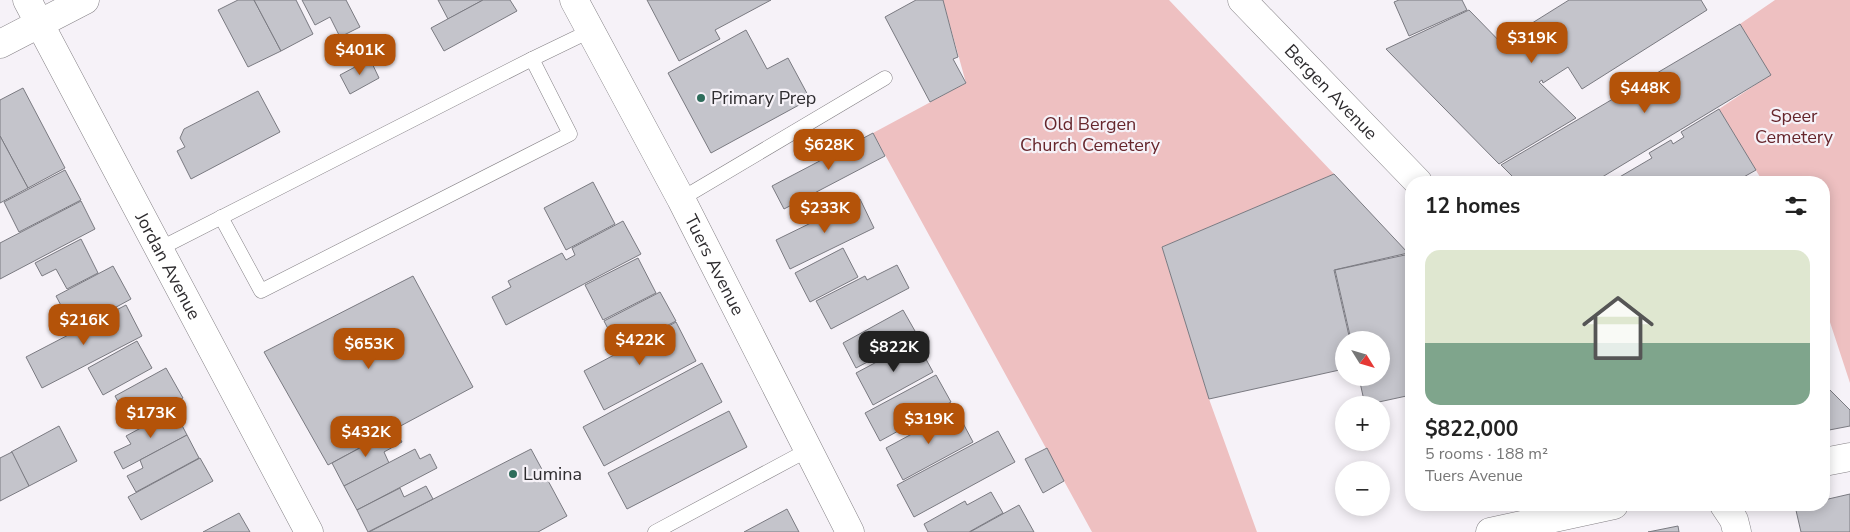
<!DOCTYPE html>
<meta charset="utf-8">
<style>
body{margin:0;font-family:"Nunito Sans",sans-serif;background:#f6f6f6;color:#222;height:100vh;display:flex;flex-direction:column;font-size:19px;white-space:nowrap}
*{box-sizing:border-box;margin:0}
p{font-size:16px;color:#767676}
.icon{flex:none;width:28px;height:28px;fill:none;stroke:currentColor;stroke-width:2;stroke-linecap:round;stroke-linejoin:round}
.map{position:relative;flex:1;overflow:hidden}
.panel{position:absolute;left:1405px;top:176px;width:425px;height:335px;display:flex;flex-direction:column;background:#fff;border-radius:20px;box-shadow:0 2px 12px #0003}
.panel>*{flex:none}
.needle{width:32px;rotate:127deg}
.fabs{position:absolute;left:1335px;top:331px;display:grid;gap:10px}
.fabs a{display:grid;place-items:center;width:55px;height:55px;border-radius:50%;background:#fff;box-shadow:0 2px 12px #0003;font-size:25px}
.price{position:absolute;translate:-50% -42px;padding:0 11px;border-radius:10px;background:#b45309;color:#fff;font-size:16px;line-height:32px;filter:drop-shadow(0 1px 2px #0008)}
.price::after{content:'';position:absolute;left:50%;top:30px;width:15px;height:11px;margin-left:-8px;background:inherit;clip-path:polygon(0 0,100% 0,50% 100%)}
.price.selected{background:#222;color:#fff}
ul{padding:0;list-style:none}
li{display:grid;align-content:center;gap:10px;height:265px;padding:0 20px}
li span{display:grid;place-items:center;height:155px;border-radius:15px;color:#555}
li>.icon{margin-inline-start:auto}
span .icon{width:90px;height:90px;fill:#fffc;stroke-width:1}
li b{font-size:21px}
h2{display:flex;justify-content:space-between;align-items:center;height:60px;padding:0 20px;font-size:21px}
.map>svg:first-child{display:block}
.green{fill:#eec0c1}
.building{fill:#c4c4cb;stroke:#7a7a81}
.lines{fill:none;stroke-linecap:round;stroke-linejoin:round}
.service-casing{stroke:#848085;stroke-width:15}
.minor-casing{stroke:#848085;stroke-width:29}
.tertiary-casing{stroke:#848085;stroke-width:29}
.service{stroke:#fff;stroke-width:14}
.minor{stroke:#fff;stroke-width:28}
.tertiary{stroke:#fff;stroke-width:28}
.poi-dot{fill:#2e6d5b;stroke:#f6f2f8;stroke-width:2}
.labels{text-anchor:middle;stroke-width:4.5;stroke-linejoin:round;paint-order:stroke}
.street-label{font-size:18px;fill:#2e2c2f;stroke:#f6f2f8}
.poi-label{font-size:18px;fill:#2e2c2f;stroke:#f6f2f8;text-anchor:start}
.park-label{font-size:18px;fill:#66262c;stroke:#f6f2f8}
</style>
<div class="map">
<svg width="1850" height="532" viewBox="0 0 1850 532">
<rect width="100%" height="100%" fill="#f6f2f8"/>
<g class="green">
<polygon points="943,0 1169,0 1334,174 1162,247 1209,399 1257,532 1092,532 873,133 966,83"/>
<polygon points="1775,0 1850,0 1850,383 1824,304 1824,182 1763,182 1719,109 1770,75 1740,24"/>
</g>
<g class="building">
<polygon points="238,0 254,0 281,51 248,67 218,10"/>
<polygon points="254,0 296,0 313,34 281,51"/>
<polygon points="302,0 346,0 360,27 340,37 330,17 315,25"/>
<polygon points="438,0 483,0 448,19"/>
<polygon points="483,0 510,0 517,11 444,51 431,28"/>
<polygon points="647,0 771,0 715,30 720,39 679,61"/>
<polygon points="916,0 943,0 958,57 953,59 966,83 930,102 885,17"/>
<polygon points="1399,0 1462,0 1467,10 1409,36 1394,2"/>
<polygon points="1569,0 1701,0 1707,10 1582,89 1568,67 1543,83 1542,80 1539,82 1576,118 1499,164 1386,49 1469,10 1511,53 1519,44 1513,35"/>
<polygon points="1740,24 1771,75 1594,182 1518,182 1501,165"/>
<polygon points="746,30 767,69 788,58 810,99 711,153 668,73"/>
<polygon points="370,59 379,78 350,94 340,75"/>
<polygon points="23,88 65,168 28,188 0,136 0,100"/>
<polygon points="258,91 280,132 191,179 177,151 185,147 180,138 184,129"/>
<polygon points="1719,109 1756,170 1735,182 1611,182 1652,158 1649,153 1671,140 1673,144 1684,137 1681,132"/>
<polygon points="873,133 885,156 784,209 772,186"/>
<polygon points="0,136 28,188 0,203"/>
<polygon points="65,170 81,200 19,232 4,202"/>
<polygon points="1334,174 1408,253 1334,270 1350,340 1344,340 1344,369 1209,399 1162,247"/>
<polygon points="593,182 615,224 566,250 544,208"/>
<polygon points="860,199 874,228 790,269 776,240"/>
<polygon points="81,201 95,229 0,279 0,243"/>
<polygon points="623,221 641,254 506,325 492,297 511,287 508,281 562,253 566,260 575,255 572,248"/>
<polygon points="81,239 98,273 67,289 56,269 42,276 35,263"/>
<polygon points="843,248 858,277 810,302 795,273"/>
<polygon points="1405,255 1411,261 1411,395 1365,405 1359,378 1381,378 1381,340 1351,340 1335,270"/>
<polygon points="638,258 656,293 603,320 585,285"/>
<polygon points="897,265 909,288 831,329 816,301 865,276 867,280"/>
<polygon points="113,266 131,299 74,330 56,296"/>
<polygon points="413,276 473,387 328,465 264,352"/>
<polygon points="660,292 676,321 619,350 604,321"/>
<polygon points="126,305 142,336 42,388 26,357"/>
<polygon points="903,310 915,331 892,343 894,348 856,368 843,343"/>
<polygon points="676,322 696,361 604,410 584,371"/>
<polygon points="137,341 152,368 103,395 88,368"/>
<polygon points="916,341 933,372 873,405 856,373"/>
<polygon points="702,363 722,402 604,466 583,427"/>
<polygon points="166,368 183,398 132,427 115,396"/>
<polygon points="936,375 951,402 880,441 865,413"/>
<polygon points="1824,384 1850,410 1850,426 1824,431"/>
<polygon points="174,410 187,435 123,469 114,452 131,444 126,436"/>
<polygon points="956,410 973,442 903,480 886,448"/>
<polygon points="729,411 747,447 627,509 608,473"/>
<polygon points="59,426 77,461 29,486 11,452"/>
<polygon points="395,429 402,442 384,452 389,463 344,486 332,463"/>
<polygon points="998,431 1015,462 914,517 897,485"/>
<polygon points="187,435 199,458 136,492 127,476 143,468 140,460"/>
<polygon points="1047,448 1064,481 1043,493 1025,459"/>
<polygon points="415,449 420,459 430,454 437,468 357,510 344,486"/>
<polygon points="531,449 567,516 538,532 369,532"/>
<polygon points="12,452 29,486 0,501 0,458"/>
<polygon points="200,458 213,481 141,520 128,497"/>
<polygon points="426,486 433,499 368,532 357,510 400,488 404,497"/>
<polygon points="991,492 1003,513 969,532 928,532 924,524 965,501 967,505"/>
<polygon points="1850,494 1850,532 1801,532 1795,506 1824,505 1824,500"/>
<polygon points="1019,505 1034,532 970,532"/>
<polygon points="787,509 799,532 744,532"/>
<polygon points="239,513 250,532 203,532"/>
<polygon points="1678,526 1679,532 1648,532"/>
</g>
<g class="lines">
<defs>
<g id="service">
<polyline points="681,199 885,78"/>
<polyline points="221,217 261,291 570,134 532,59"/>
<polyline points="159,249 532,59 590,31"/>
<polyline points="655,532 808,450"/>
</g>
<g id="minor">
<path id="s1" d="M27,0L309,532"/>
<path id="s2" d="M574,0L681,199L850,532"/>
<polyline points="0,44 85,0"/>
<polyline points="1824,462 1850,457"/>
<polyline points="1490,532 1614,505"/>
</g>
<g id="tertiary">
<path id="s3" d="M1242,0L1418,182"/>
<polyline points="1724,505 1734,520 1737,532"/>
</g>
</defs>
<use href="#service" class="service-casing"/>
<use href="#minor" class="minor-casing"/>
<use href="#tertiary" class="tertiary-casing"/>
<use href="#service" class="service"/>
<use href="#minor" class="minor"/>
<use href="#tertiary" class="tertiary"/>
</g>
<g class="poi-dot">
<circle cx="701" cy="98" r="5"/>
<circle cx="513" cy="474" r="5"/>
</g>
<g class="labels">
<g class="street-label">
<text dy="6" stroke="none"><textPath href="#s3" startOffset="128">Bergen Avenue</textPath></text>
<text dy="6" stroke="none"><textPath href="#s2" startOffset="300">Tuers Avenue</textPath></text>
<text dy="6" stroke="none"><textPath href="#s1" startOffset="301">Jordan Avenue</textPath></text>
</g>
<g class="poi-label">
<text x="711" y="104">Primary Prep</text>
<text x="523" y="480">Lumina</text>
</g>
<g class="park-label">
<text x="1794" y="122">Speer<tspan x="1794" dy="21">Cemetery</tspan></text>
<text x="1090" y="130">Old Bergen<tspan x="1090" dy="21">Church Cemetery</tspan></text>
</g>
</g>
</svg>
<div class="fabs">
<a><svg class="needle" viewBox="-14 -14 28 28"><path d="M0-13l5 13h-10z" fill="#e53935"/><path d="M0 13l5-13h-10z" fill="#767676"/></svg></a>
<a>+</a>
<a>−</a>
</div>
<b class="price" style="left:1532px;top:64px">$319K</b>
<b class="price" style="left:360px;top:76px">$401K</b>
<b class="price" style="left:1645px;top:114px">$448K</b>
<b class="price" style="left:829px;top:171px">$628K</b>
<b class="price" style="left:825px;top:234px">$233K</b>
<b class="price" style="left:84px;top:346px">$216K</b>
<b class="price" style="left:640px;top:366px">$422K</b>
<b class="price" style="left:369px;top:370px">$653K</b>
<b class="price selected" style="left:894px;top:373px">$822K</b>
<b class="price" style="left:151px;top:439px">$173K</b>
<b class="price" style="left:929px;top:445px">$319K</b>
<b class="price" style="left:366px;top:458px">$432K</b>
<section class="panel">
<h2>12 homes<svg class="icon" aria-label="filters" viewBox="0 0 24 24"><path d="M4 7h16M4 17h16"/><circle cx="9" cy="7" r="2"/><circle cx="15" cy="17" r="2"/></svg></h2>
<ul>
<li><span style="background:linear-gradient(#dfe7d0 60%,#7fa58c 0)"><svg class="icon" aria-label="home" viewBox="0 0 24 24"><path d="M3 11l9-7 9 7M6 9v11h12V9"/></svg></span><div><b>$822,000</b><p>5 rooms · 188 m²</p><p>Tuers Avenue</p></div></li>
</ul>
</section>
</div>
